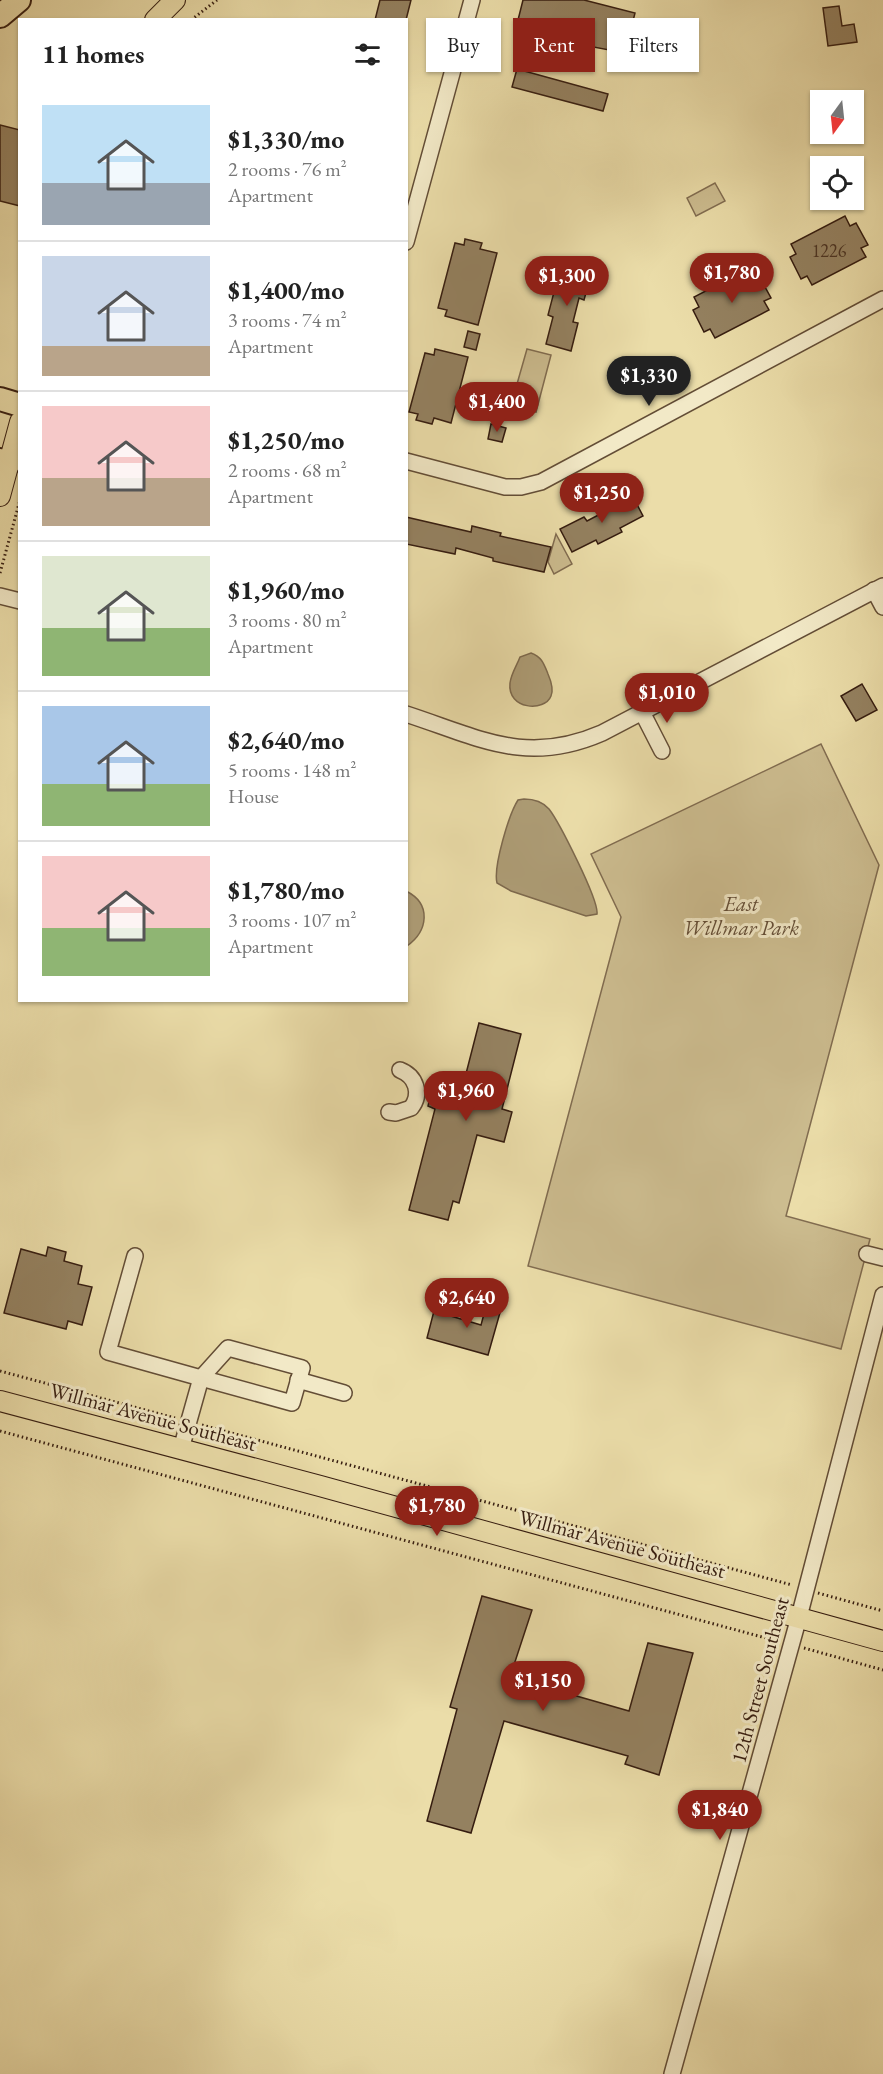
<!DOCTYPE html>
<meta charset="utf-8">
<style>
body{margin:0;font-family:"EB Garamond",serif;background:#f2f2f2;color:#222;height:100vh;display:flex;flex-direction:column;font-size:22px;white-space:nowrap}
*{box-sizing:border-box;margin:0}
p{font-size:20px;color:#767676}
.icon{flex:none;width:33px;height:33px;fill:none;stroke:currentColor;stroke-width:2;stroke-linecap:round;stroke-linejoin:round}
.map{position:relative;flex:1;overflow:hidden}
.panel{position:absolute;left:18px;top:18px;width:390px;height:984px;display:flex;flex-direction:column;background:#fff;border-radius:0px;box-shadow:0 2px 4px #0004}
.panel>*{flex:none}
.top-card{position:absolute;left:426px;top:18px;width:366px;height:54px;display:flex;gap:12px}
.needle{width:39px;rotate:195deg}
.buttons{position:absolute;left:810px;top:90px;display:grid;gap:12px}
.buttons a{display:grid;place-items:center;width:54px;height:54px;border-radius:0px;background:#fff;box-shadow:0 2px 4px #0004;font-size:30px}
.price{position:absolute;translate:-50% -51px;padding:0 14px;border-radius:21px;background:#8f2418;color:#fff;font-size:20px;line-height:39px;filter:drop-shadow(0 2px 3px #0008)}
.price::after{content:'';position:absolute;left:50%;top:36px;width:18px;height:14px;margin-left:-9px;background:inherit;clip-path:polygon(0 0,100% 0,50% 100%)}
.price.active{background:#222;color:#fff}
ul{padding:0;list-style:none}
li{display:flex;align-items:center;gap:18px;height:150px;padding:0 24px}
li+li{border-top:2px solid #e0e0e0}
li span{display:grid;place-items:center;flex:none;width:168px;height:120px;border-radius:0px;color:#555}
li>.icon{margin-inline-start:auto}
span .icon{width:72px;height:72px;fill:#fffc;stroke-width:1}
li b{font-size:26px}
h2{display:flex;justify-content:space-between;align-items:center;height:72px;padding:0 24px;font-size:26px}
.pill{padding:0 21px;border-radius:0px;background:#fff;box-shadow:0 2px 4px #0004;font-size:21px;line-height:54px}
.pill.active{background:#8f2418;color:#fff}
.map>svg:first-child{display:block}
.green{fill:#ccbc8f;stroke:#816c50;stroke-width:1.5}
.water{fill:#ad9c75;stroke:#7d694d;stroke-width:1.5}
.building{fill:#948160;stroke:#361d10;stroke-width:1.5}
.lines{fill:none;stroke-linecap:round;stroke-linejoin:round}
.minor-casing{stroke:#634d36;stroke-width:18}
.major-casing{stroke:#361d10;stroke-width:22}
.highway-casing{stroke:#361d10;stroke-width:26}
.path{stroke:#361d10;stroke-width:3;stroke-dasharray:1.5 3;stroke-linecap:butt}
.minor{stroke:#f2e9c7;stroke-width:15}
.major{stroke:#ebdda9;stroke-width:20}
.highway{stroke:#ebdda9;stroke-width:22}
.labels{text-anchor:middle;stroke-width:6;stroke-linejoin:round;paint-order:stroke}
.number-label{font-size:18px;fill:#4e3624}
.park-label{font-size:21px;font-style:italic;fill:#634d36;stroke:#f2e9c7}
.street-label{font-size:21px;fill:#361d10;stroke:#f2e9c7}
</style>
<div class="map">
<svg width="883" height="2074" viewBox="0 0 883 2074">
<rect width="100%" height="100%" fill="#ebdda9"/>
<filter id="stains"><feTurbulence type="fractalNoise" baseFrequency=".00333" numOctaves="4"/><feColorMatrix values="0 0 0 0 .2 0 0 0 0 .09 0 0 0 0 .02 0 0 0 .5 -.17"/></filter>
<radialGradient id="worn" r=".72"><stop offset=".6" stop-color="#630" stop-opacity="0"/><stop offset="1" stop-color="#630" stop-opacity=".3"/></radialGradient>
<g class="green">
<polygon points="715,183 725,201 696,216 687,198"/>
<polygon points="527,349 551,355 536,412 511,405"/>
<polygon points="556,534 572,564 554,574 548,562"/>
<polygon points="821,744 879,865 786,1216 870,1239 841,1349 528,1266 621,917 591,854"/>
</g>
<g class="water">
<path d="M531,653C542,657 544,664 548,674C551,681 554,689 551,696C545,712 507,710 510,683C511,674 517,665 520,657Z"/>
<path d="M524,799C533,799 542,801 549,809C559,822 599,900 597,914L586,916L511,891L497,883C493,867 509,814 518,800Z"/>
<path d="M406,891C432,904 428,931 407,946Z"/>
</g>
<g class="building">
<polygon points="380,0 411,0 406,20 375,20"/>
<polygon points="523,0 584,0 635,13 625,53 588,46 589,43 517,24"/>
<polygon points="839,6 842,26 854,24 857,42 828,46 823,8"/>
<polygon points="517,69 608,94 603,111 512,87"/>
<polygon points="0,125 20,130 20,206 0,201"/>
<polygon points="845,216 850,226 856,223 868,245 861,248 866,257 812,285 807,276 801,279 790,257 796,254 791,244"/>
<polygon points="465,239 482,243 480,249 497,253 478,325 445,316 447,310 438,308 455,243 464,245"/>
<polygon points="567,264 592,271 584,300 579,298 573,322 578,323 571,351 546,344 553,317 548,315 554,292 560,293"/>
<polygon points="748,269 753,279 759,276 771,298 764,301 769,310 715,338 710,329 704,332 693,310 699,307 694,297"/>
<polygon points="468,331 480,334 476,350 464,347"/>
<polygon points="435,349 468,357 451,423 434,418 432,424 416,420 418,414 409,412 425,353 434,355"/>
<polygon points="491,424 506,428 502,442 488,439"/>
<polygon points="631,493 643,516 620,528 622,532 598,544 596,540 572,552 560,529 584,517 587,521 610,509 608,505"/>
<polygon points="406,517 471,532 472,526 501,533 500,536 551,547 544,572 493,561 493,558 456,548 455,554 406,544"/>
<polygon points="862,684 877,710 856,721 841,696"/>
<polygon points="479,1023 521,1034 502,1109 512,1112 504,1142 477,1135 459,1203 453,1201 448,1220 409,1210 435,1109 428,1106 431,1094 459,1101"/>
<polygon points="48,1247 66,1252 64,1261 82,1266 78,1284 92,1287 82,1325 68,1321 66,1329 4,1313 21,1249 46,1256"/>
<polygon points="488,1299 503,1302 488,1355 427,1338 434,1311 481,1325"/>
<polygon points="482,1596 532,1610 510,1677 629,1711 648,1643 693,1653 659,1775 625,1764 628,1756 504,1721 471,1833 427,1821 457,1709 450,1707"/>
</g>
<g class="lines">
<defs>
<g id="minor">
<polyline points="406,242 472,0"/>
<polyline points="406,461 505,487 521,487 541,482 883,299"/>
<polyline points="874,590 883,607"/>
<polyline points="0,596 20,601"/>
<polyline points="642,712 662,751"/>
<path d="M406,714C480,738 526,766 602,733L883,586"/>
<path d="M389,1112L396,1113L411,1108C422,1094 416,1076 400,1070"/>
<polyline points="867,1254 883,1258"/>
<polyline points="135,1256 108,1352 201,1378 181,1449"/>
<polygon points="228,1348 302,1368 292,1403 201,1378"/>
<polyline points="298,1380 344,1393"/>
<polyline points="672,2074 799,1617 883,1295"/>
</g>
<g id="major">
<polyline points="155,20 175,0"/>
<polyline points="0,496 20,422"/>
<polyline points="0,1401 320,1486 883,1641"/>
</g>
<g id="highway">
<polyline points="0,16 19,0"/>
<polyline points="0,399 20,405"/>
<polyline points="0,460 9,463"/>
</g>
</defs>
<use href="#minor" class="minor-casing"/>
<use href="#major" class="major-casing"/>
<use href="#highway" class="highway-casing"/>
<g class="path">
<polyline points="191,20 217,0"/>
<polyline points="0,573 20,500"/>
<polyline points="0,1371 175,1418"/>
<polyline points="202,1425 792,1585"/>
<polyline points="0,1431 777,1641"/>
<polyline points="818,1593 883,1611"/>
<polyline points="804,1648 883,1670"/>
</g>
<use href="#minor" class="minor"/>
<use href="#major" class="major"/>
<use href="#highway" class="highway"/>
</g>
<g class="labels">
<g class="number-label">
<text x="829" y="257">1226</text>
</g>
<g class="park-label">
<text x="741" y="911">East<tspan x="741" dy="24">Willmar Park</tspan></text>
</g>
<g class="street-label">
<text transform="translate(153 1417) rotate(15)" y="7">Willmar Avenue Southeast</text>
<text transform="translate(622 1544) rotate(15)" y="7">Willmar Avenue Southeast</text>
<text transform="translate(760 1680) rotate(-75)" y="7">12th Street Southeast</text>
</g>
</g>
<rect width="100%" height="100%" filter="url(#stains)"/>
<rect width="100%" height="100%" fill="url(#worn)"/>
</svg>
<div class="buttons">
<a><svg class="needle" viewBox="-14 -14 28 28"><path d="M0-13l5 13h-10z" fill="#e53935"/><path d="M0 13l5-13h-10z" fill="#767676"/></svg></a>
<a><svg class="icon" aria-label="locate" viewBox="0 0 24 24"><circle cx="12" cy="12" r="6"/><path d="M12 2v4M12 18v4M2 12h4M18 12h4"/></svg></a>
</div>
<b class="price" style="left:732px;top:304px">$1,780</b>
<b class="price" style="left:567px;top:307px">$1,300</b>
<b class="price active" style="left:649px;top:407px">$1,330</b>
<b class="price" style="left:497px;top:433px">$1,400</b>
<b class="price" style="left:602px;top:524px">$1,250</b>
<b class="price" style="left:667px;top:724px">$1,010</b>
<b class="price" style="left:466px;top:1122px">$1,960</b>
<b class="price" style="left:467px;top:1329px">$2,640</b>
<b class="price" style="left:437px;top:1537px">$1,780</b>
<b class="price" style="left:543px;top:1712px">$1,150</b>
<b class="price" style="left:720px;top:1841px">$1,840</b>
<div class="top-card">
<a class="pill">Buy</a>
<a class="pill active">Rent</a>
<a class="pill">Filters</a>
</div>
<section class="panel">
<h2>11 homes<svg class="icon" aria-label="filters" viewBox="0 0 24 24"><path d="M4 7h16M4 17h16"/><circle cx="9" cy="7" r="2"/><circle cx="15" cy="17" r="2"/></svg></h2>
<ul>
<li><span style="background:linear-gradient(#bfe0f5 65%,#9aa5b1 0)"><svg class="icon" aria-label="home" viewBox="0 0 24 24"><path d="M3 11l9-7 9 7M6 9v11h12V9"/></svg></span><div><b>$1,330/mo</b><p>2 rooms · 76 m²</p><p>Apartment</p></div></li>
<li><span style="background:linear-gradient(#c9d6e8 75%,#b9a48a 0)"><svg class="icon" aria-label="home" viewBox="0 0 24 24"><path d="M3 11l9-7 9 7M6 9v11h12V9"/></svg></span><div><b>$1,400/mo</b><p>3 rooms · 74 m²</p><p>Apartment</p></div></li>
<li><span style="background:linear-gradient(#f6c9c9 60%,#b9a48a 0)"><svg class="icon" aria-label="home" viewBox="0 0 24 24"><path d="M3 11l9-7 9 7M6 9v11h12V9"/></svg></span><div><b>$1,250/mo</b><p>2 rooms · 68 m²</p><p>Apartment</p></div></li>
<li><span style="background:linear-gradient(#dfe7d0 60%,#8fb573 0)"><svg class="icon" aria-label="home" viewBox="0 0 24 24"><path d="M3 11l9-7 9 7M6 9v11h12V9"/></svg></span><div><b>$1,960/mo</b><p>3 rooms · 80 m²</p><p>Apartment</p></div></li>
<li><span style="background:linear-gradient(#a9c7e8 65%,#8fb573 0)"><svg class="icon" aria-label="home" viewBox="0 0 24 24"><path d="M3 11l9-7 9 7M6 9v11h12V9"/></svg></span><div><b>$2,640/mo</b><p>5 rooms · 148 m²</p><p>House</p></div></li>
<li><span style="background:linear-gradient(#f6c9c9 60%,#8fb573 0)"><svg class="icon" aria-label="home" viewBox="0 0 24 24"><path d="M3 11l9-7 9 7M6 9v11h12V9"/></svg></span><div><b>$1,780/mo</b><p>3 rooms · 107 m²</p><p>Apartment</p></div></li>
</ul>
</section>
</div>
